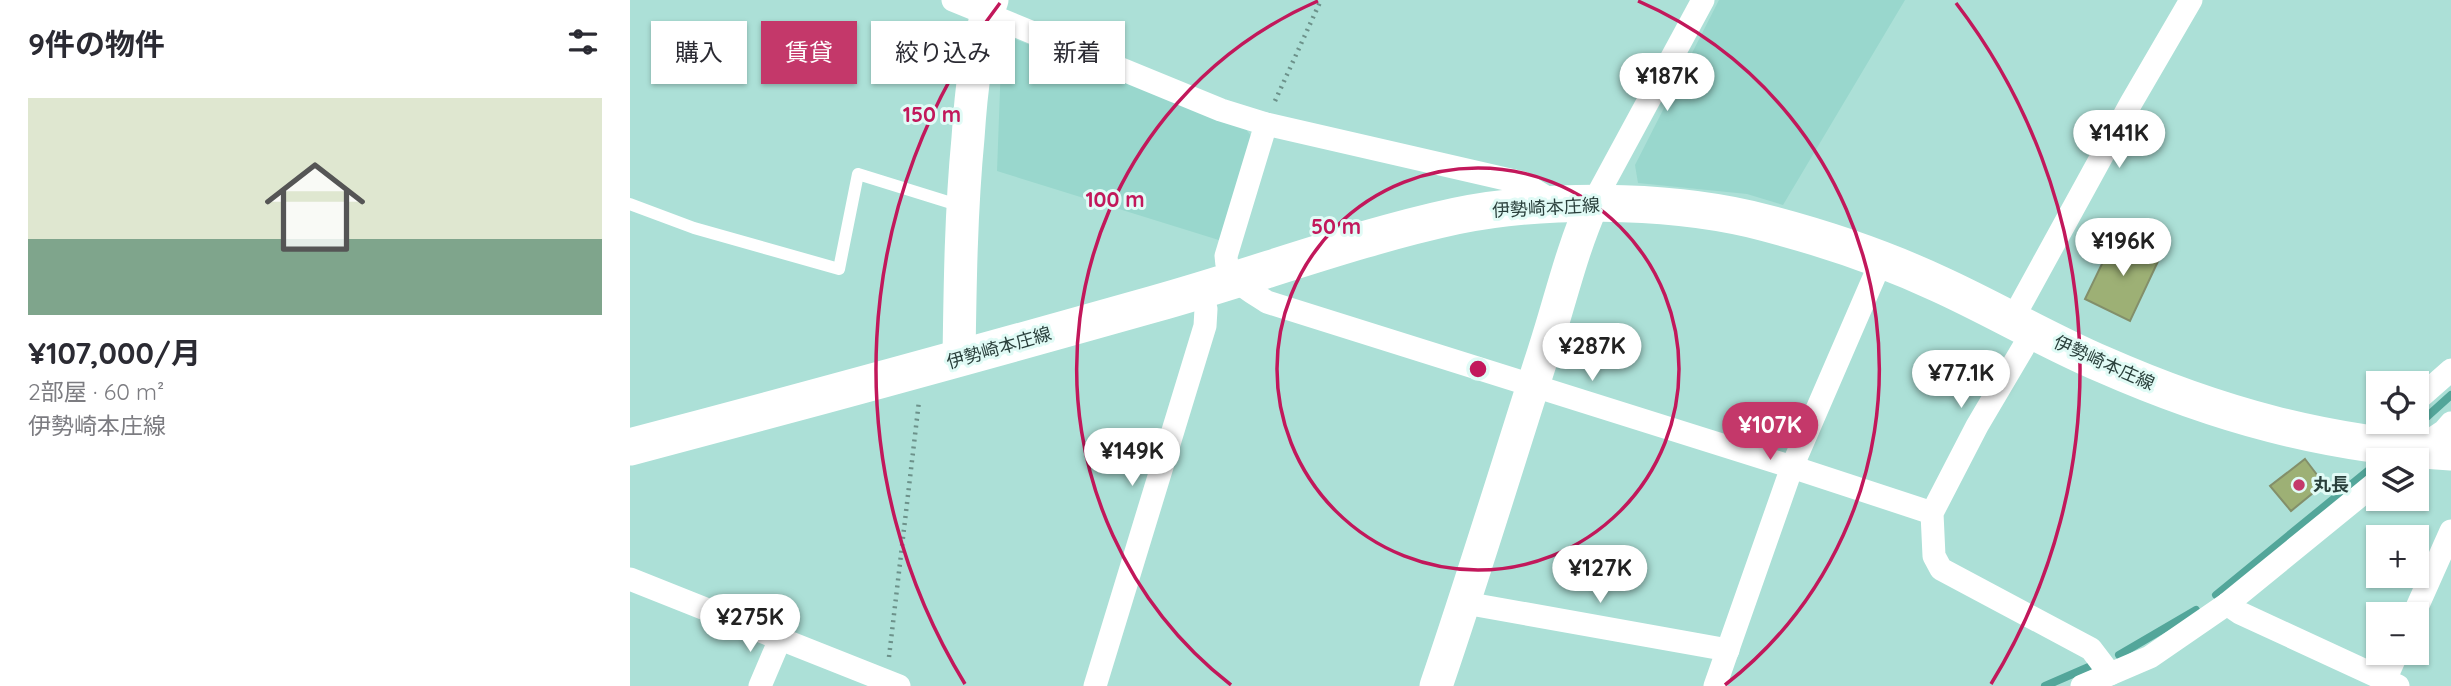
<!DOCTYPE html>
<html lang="ja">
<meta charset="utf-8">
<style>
body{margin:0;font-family:Quicksand,"Noto Sans JP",sans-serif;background:#f7f7f7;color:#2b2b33;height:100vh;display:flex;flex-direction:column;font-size:26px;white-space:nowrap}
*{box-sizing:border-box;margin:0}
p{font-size:23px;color:#7c7c81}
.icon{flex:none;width:38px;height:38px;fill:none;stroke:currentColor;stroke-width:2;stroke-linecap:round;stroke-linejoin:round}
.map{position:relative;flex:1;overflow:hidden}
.panel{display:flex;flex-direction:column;background:#fff;width:630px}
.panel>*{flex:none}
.hud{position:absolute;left:21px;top:21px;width:665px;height:63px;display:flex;gap:14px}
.tools{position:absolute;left:1736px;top:371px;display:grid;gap:14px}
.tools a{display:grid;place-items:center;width:63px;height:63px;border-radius:0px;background:#fff;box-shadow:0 2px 5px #0004;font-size:35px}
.price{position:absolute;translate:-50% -60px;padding:0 16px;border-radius:24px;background:#fff;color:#222;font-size:23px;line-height:46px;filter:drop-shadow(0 2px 4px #0008)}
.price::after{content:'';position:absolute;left:50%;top:42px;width:21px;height:16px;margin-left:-10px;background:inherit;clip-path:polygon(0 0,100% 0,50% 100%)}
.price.active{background:#c4386a;color:#fff}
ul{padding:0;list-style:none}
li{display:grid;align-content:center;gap:14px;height:371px;padding:0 28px}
li span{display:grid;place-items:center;height:217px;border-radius:0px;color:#555}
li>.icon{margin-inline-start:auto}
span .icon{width:126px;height:126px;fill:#fffc;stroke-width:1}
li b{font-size:30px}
h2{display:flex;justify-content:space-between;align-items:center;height:84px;padding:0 28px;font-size:30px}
.tag{padding:0 24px;border-radius:0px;background:#fff;box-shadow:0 2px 5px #0004;font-size:24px;line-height:63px}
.tag.active{background:#c4386a;color:#fff}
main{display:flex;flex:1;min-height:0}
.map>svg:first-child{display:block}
.built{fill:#99d7cd}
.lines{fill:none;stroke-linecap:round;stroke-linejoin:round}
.stream{stroke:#53a69a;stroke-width:8}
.building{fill:#9db075;stroke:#838f6a;stroke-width:2}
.path{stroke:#6c918a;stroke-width:4.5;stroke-dasharray:2 5;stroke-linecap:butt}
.lane{stroke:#fff;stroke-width:12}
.street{stroke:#fff;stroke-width:23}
.secondary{stroke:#fff;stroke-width:33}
.primary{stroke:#fff;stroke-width:37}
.ring{fill:none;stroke:#c2185b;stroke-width:3.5}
.poi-dot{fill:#c4386a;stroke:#e1fbf6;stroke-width:2.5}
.labels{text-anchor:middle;stroke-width:6;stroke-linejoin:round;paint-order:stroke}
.street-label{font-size:18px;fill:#2a403c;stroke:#e1fbf6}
.poi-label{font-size:18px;font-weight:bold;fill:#2a403c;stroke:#e1fbf6;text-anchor:start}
.centre{fill:#c2185b;stroke:#e1fbf6;stroke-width:3.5}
.ring-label{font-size:21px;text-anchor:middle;font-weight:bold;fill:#c2185b;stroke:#e1fbf6;stroke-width:6;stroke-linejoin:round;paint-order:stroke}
</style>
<main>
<section class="panel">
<h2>9件の物件<svg class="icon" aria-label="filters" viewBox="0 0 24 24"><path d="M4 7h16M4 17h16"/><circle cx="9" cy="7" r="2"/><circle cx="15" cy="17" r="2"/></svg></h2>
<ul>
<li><span style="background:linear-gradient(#dfe7d0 65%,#7fa58c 0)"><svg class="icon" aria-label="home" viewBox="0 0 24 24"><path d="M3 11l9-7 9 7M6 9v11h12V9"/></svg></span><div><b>¥107,000/月</b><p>2部屋 · 60 m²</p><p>伊勢崎本庄線</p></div></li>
</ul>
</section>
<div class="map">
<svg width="1821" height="686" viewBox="0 0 1821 686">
<rect width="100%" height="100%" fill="#ace0d7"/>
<g class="built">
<polygon points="1089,0 1275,0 1153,205 1117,194 1008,183 1005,165"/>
<polygon points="377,36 615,128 621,136 592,241 367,171 371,62"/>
</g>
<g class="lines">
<g class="stream">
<polyline points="1790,423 1821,395"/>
<polyline points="1586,595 1745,465"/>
<polyline points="1489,655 1566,610"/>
<polyline points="1415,686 1461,666"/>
</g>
</g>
<g class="building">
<polygon points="1486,235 1531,255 1500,321 1455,299"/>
<polygon points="1675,459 1694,484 1661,511 1640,486"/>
</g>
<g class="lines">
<g class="path">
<polyline points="645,101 691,0"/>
<polyline points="259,657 289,401"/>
</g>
<polyline class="lane" points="0,204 64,228 209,269 228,174 331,206"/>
<g class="street">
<polyline points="323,0 591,110 636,124 893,183 927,204"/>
<path d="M636,124L596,256C596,279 619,290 637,302L1162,467L1302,513"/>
<polyline points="962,205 1073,0"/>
<polyline points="1382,320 1501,103 1561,0"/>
<polyline points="1403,331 1347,426 1302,513 1304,556 1311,569 1461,649 1480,674"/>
<polyline points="1787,400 1821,370"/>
<polyline points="1738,445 1762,422"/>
<polyline points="1787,449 1814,431 1821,423"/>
<polyline points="0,579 269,686"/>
<polyline points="835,603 1098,650"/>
<polyline points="1597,604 1610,613 1768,686"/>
<polyline points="1784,614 1821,531"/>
<polyline points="1755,680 1767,653"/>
<polyline points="130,686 150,639"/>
<polyline points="465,686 575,326 576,309 571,291"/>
<polyline points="1085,686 1162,467 1252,259"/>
<polyline points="1452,686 1520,657 1597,604 1748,481"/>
</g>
<g class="secondary">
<path d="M329,359C330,285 331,211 338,138C341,92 346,43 362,0"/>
<path d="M806,686C844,575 878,463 914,351C930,302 941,252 962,205"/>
</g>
<path class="primary" d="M0,447C175,401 350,353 524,304C625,276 724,238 826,216C914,198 1033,199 1120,219C1185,235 1249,256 1309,284C1364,309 1416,340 1472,364C1588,415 1694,444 1821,452"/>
</g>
<g class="ring">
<circle cx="848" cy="369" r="201"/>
<path d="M601 685A401 401 0 0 1 688 1M1008 1A401 401 0 0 1 1095 685"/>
<path d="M335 684A602 602 0 0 1 370 3M1326 3A602 602 0 0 1 1361 684"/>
</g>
<circle class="poi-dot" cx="1669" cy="485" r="7"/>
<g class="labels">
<g class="street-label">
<text transform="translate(916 208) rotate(-3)" y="6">伊勢崎本庄線</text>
<text transform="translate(369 348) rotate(-16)" y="6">伊勢崎本庄線</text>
<text transform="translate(1474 363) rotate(24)" y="6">伊勢崎本庄線</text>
</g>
<g class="poi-label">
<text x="1683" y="491">丸長</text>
</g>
</g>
<circle cx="848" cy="369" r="10" class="centre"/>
<g class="ring-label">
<text x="302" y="122">150 m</text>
<text x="485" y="207">100 m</text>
<text x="706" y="234">50 m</text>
</g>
</svg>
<div class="tools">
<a><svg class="icon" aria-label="locate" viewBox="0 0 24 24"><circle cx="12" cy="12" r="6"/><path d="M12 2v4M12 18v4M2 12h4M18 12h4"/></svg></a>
<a><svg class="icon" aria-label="layers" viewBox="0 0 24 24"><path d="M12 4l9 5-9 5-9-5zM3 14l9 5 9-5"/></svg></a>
<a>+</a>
<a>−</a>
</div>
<b class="price" style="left:1037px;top:113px">¥187K</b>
<b class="price" style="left:1489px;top:170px">¥141K</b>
<b class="price" style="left:1493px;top:278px">¥196K</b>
<b class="price" style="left:962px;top:383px">¥287K</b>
<b class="price" style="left:1331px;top:410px">¥77.1K</b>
<b class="price active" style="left:1140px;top:462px">¥107K</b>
<b class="price" style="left:502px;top:488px">¥149K</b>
<b class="price" style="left:970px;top:605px">¥127K</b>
<b class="price" style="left:120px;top:654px">¥275K</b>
<div class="hud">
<a class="tag">購入</a>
<a class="tag active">賃貸</a>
<a class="tag">絞り込み</a>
<a class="tag">新着</a>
</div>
</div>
</main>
